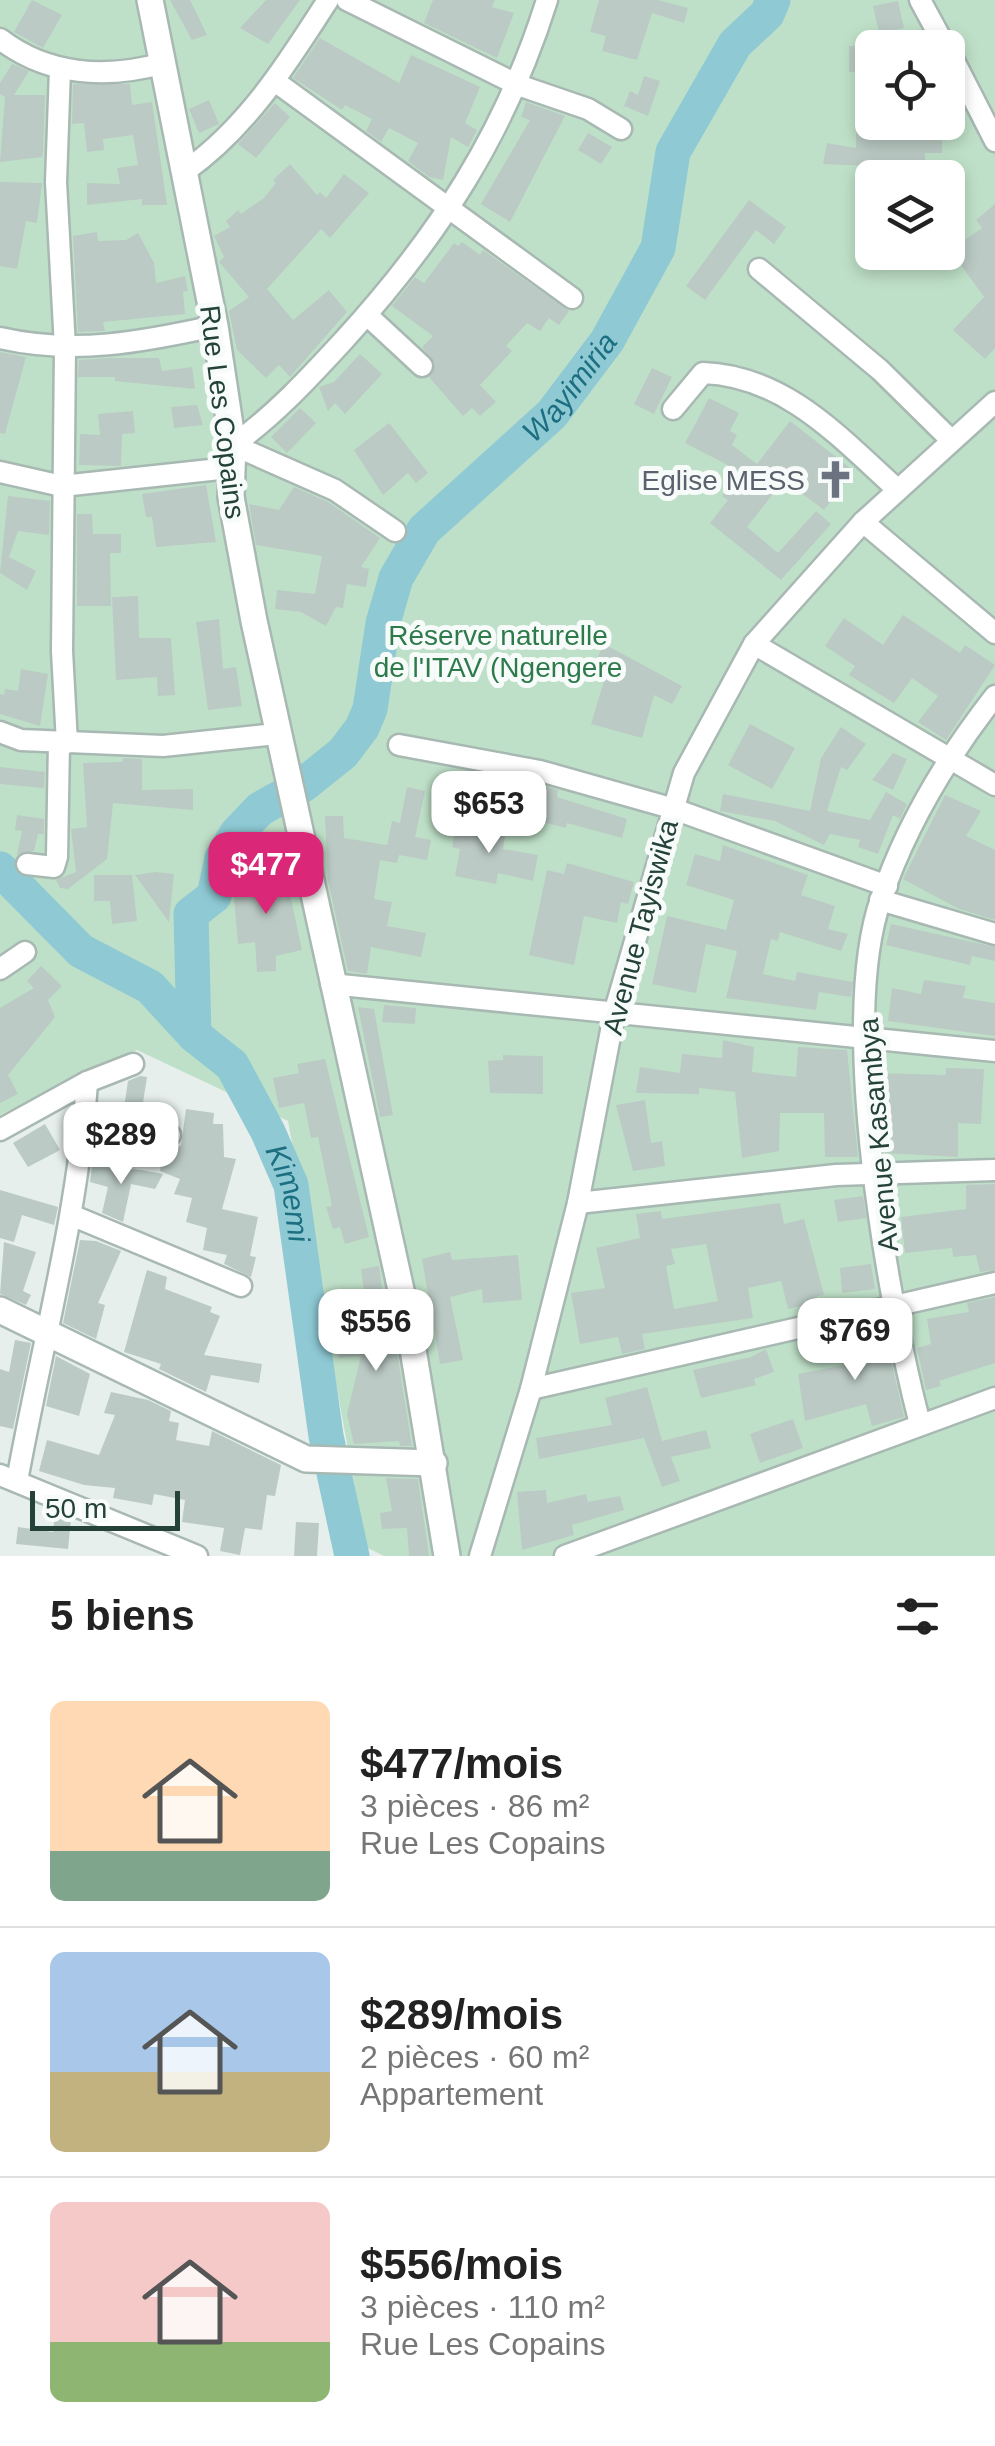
<!DOCTYPE html>
<html lang="fr">
<meta charset="utf-8">
<style>
body{margin:0;font-family:Arial,sans-serif;background:#f2f2f2;color:#222;height:100vh;display:flex;flex-direction:column;font-size:38px;white-space:nowrap}
*{box-sizing:border-box;margin:0}
p{font-size:32px;color:#767676}
.icon{flex:none;width:55px;height:55px;fill:none;stroke:currentColor;stroke-width:2;stroke-linecap:round;stroke-linejoin:round}
.map{position:relative;height:1556px;overflow:hidden}
.panel{display:flex;flex-direction:column;background:#fff;flex:1}
.panel>*{flex:none}
.controls{position:absolute;left:855px;top:30px;display:grid;gap:20px}
.controls a{display:grid;place-items:center;width:110px;height:110px;border-radius:15px;background:#fff;box-shadow:0 5px 15px #0003;font-size:50px}
.scale{position:absolute;left:30px;bottom:25px;width:150px;box-sizing:border-box;padding-left:10px;border:5px solid #24423a;border-top:0;font-size:28px;line-height:35px;white-space:nowrap;color:#24423a;-webkit-text-stroke:8px #f7fbf9;paint-order:stroke}
.price{position:absolute;translate:-50% -85px;padding:0 22px;border-radius:20px;background:#fff;color:#222;font-size:32px;line-height:65px;filter:drop-shadow(0 2px 5px #0008)}
.price::after{content:'';position:absolute;left:50%;top:60px;width:30px;height:22px;margin-left:-15px;background:inherit;clip-path:polygon(0 0,100% 0,50% 100%)}
.price.selected{background:#db2777;color:#fff}
ul{padding:0;list-style:none}
li{display:flex;align-items:center;gap:30px;height:250px;padding:0 50px}
li+li{border-top:2px solid #e0e0e0}
li span{display:grid;place-items:center;flex:none;width:280px;height:200px;border-radius:15px;color:#555}
li>.icon{margin-inline-start:auto}
span .icon{width:120px;height:120px;fill:#fffc;stroke-width:1}
li b{font-size:42px}
h2{display:flex;justify-content:space-between;align-items:center;height:120px;padding:0 50px;font-size:42px}
.map>svg:first-child{display:block}
.green{fill:#bfe0c8;fill-rule:evenodd}
.lines{fill:none;stroke-linecap:round;stroke-linejoin:round}
.river{stroke:#8ec9d4;stroke-width:35}
.building{fill:#bbcac4;fill-rule:evenodd}
.minor-casing{stroke:#a8b8b2;stroke-width:25}
.tertiary-casing{stroke:#a8b8b2;stroke-width:30}
.minor{stroke:#fff;stroke-width:20}
.tertiary{stroke:#fff;stroke-width:25}
.labels{text-anchor:middle;stroke-width:10;stroke-linejoin:round;paint-order:stroke}
.street-label{font-size:28px;fill:#24423a;stroke:#f7fbf9}
.worship-label{font-size:28px;fill:#5b616d;stroke:#f7fbf9;text-anchor:end}
.park-label{font-size:28px;fill:#2d7a4b;stroke:#f7fbf9}
.water-label{font-size:30px;font-style:italic;fill:#1c6f80;stroke:#f7fbf9}
</style>
<div class="map">
<svg width="995" height="1556" viewBox="0 0 995 1556">
<rect width="100%" height="100%" fill="#e6efeb"/>
<path class="green" d="M0,0H995V1556H384L366,1547L288,1121L137,1050L0,1115ZM872,48H948V122H872ZM872,178H948V252H872Z"/>
<g class="lines">
<g class="river">
<path id="s1" d="M0,869L81,951L150,987L194,1035L232,1065L268,1132L291,1185L326,1436L352,1556"/>
<path id="s2" d="M194,1035L191,914L214,896L222,858L237,833L260,809L303,785L343,753L362,728L370,709L383,623L396,578L424,530L552,414L607,341L658,248L673,152L735,44L767,14L773,0"/>
</g>
</g>
<g class="building">
<polygon points="32,0 62,15 43,48 14,32"/>
<polygon points="170,0 190,0 207,35 192,40"/>
<polygon points="266,0 300,0 268,44 240,28"/>
<polygon points="433,0 495,0 492,7 514,13 497,58 424,23"/>
<polygon points="599,0 658,0 688,8 684,23 652,13 637,60 602,51 606,36 590,32"/>
<polygon points="898,1 904,28 879,33 873,6"/>
<polygon points="320,38 399,83 411,55 480,87 465,123 477,130 468,147 451,137 443,180 429,177 408,161 418,143 389,128 381,142 366,131 372,119 345,105 342,110 293,78"/>
<polygon points="849,46 869,46 870,71 849,72"/>
<polygon points="12,64 29,71 14,95 45,95 43,152 42,157 0,162 5,97 0,94 0,83"/>
<polygon points="644,76 660,81 648,116 624,106 630,91 638,95"/>
<polygon points="73,84 130,84 132,105 152,102 167,205 142,205 142,199 87,205 87,183 120,184 117,168 138,165 133,135 103,139 104,150 87,152 84,123 72,124"/>
<polygon points="209,100 219,124 199,133 189,109"/>
<polygon points="526,102 565,116 510,222 481,204 530,120 521,117"/>
<polygon points="275,103 290,117 256,158 238,144"/>
<polygon points="856,124 942,124 942,153 925,153 925,168 823,164 827,143 856,148"/>
<polygon points="588,133 612,147 601,164 578,150"/>
<polygon points="290,164 317,195 320,192 326,198 344,174 369,193 330,238 321,229 267,289 293,320 329,290 347,312 290,377 279,365 266,378 237,350 229,311 249,297 219,262 224,257 214,236 230,227 226,221 238,210 241,214 264,198 276,183 273,180"/>
<polygon points="0,182 42,183 37,223 26,221 17,269 0,266"/>
<polygon points="749,200 786,227 774,244 756,230 705,300 686,286"/>
<polygon points="995,204 995,348 985,359 953,330 984,297 950,250 982,228 976,220"/>
<polygon points="97,232 98,241 126,240 138,233 154,263 156,283 185,276 188,291 183,292 185,314 103,322 105,331 78,332 73,236"/>
<polygon points="462,242 480,255 483,250 569,311 559,325 549,318 540,331 527,323 506,346 512,351 480,385 496,402 480,416 472,408 463,416 429,377 435,363 422,347 433,336 392,306 415,277 424,283 454,243 458,246"/>
<polygon points="0,352 26,357 5,434 0,433"/>
<polygon points="360,354 382,374 345,414 335,403 328,411 319,387 334,382"/>
<polygon points="108,358 159,358 162,371 192,367 195,389 115,381 115,377 78,377 79,360"/>
<polygon points="652,368 672,377 654,414 634,404"/>
<polygon points="709,398 739,413 730,431 737,435 732,445 757,464 790,421 854,471 824,510 784,480 747,527 778,553 816,511 831,524 781,580 710,523 728,500 722,496 741,472 685,443"/>
<polygon points="197,405 203,425 174,428 171,407"/>
<polygon points="300,408 316,423 287,453 271,437"/>
<polygon points="133,411 135,433 122,434 121,466 79,465 80,434 100,435 98,414"/>
<polygon points="389,423 428,473 416,483 408,473 383,495 354,450"/>
<polygon points="206,485 216,542 156,547 152,517 146,517 142,494"/>
<polygon points="294,487 328,502 380,538 361,567 369,569 366,587 347,584 343,608 336,607 326,626 301,612 275,609 277,590 315,594 322,556 256,545 249,504 279,510"/>
<polygon points="8,496 50,501 49,535 18,531 9,557 36,571 27,590 0,573"/>
<polygon points="77,514 92,514 93,534 121,534 121,553 110,553 111,606 77,606"/>
<polygon points="138,596 139,638 171,638 175,695 158,696 157,677 116,680 112,597"/>
<polygon points="903,615 960,653 965,645 995,665 946,740 918,722 938,696 912,678 894,703 849,675 855,666 825,646 844,618 883,645"/>
<polygon points="219,619 223,669 236,667 242,706 208,710 196,622"/>
<polygon points="604,644 682,686 672,704 654,695 642,738 591,724 609,665 597,658"/>
<polygon points="21,669 48,674 40,726 0,714 0,694 4,695 5,689 18,691"/>
<polygon points="750,724 795,748 772,789 728,765"/>
<polygon points="841,727 866,744 847,770 841,767 827,811 870,820 886,792 907,804 900,819 893,815 878,854 858,847 860,840 830,834 824,845 775,821 720,811 723,794 810,811 821,758"/>
<polygon points="893,753 907,759 893,790 872,780"/>
<polygon points="123,758 142,759 142,790 193,789 193,810 113,803 107,859 68,889 60,888 56,880 76,872 71,829 87,827 83,763 122,762"/>
<polygon points="0,767 45,772 44,788 0,784"/>
<polygon points="535,784 558,790 557,797 627,819 622,838 567,823 566,828 526,818"/>
<polygon points="407,787 425,791 415,837 431,840 427,860 399,855 397,863 380,860 374,899 392,902 387,926 426,933 421,957 371,947 367,974 348,971 328,881 325,816 343,816 344,838 387,845 392,821 400,823"/>
<polygon points="945,795 981,811 966,836 995,850 995,920 959,909 903,879"/>
<polygon points="17,815 44,819 44,834 38,834 34,851 17,855 22,831 15,830"/>
<polygon points="457,822 505,836 503,849 538,855 533,881 498,873 496,884 455,876 460,849 452,847"/>
<polygon points="723,845 808,875 801,895 835,906 828,929 848,934 841,951 780,932 778,941 771,939 763,974 795,981 797,972 853,982 851,997 819,992 816,1010 726,998 737,951 706,944 696,993 652,984 667,916 726,930 734,900 686,885 695,854 720,861"/>
<polygon points="567,863 634,882 628,904 621,902 617,923 584,916 574,965 529,955 547,870 564,874"/>
<polygon points="156,872 174,874 169,922 135,875"/>
<polygon points="94,875 132,875 137,921 112,924 110,901 94,901"/>
<polygon points="232,875 286,875 302,950 276,956 276,971 257,972 255,942 238,944"/>
<polygon points="891,924 995,947 995,961 972,956 970,965 886,945"/>
<polygon points="41,966 62,986 48,1000 55,1017 8,1075 18,1094 0,1103 0,1008 34,988 27,981"/>
<polygon points="924,980 966,986 963,998 995,1003 995,1036 888,1021 892,988 921,994"/>
<polygon points="384,1005 416,1008 415,1024 382,1022"/>
<polygon points="358,1007 374,1009 393,1115 380,1117"/>
<polygon points="723,1040 754,1047 752,1072 796,1077 798,1047 847,1050 858,1157 825,1157 824,1113 780,1113 779,1151 742,1158 735,1092 699,1088 699,1094 636,1093 640,1067 680,1073 682,1054 722,1058"/>
<polygon points="503,1055 543,1056 543,1094 490,1093 488,1061 503,1060"/>
<polygon points="325,1059 369,1237 345,1244 340,1227 333,1229 326,1207 332,1206 318,1137 311,1138 304,1103 279,1108 273,1078 299,1073 297,1064"/>
<polygon points="946,1068 984,1069 981,1124 958,1123 958,1157 885,1153 879,1073 946,1075"/>
<polygon points="140,1076 147,1077 140,1122 122,1122 128,1081"/>
<polygon points="645,1100 651,1143 662,1141 665,1166 633,1171 616,1105"/>
<polygon points="186,1109 214,1113 213,1124 223,1124 224,1157 236,1159 222,1209 258,1217 250,1256 256,1257 251,1277 224,1264 227,1255 203,1250 207,1228 186,1222 192,1198 174,1194 180,1179 160,1171 163,1149 181,1146"/>
<polygon points="45,1124 60,1150 28,1167 13,1143"/>
<polygon points="92,1166 141,1170 163,1174 155,1189 131,1184 123,1222 102,1213 108,1187 90,1182"/>
<polygon points="995,1184 995,1270 980,1272 976,1255 953,1257 952,1248 905,1253 901,1217 966,1209 966,1185"/>
<polygon points="0,1190 58,1207 54,1225 22,1215 14,1242 0,1238"/>
<polygon points="863,1196 866,1218 838,1222 834,1200"/>
<path d="M780,1203L784,1224L804,1219L824,1295L817,1296L818,1302L788,1309L781,1281L748,1288L753,1318L642,1334L645,1349L622,1354L618,1337L580,1344L571,1293L605,1288L596,1248L640,1238L636,1214L661,1211L662,1219ZM706,1244L718,1301L674,1309L666,1266L675,1264L671,1249Z"/>
<polygon points="80,1240 96,1241 121,1251 98,1303 105,1305 96,1339 63,1323"/>
<polygon points="4,1242 36,1252 23,1291 31,1295 26,1305 0,1294"/>
<polygon points="450,1252 452,1260 518,1255 522,1300 483,1303 482,1289 450,1297 463,1360 440,1364 422,1259"/>
<polygon points="871,1264 875,1289 842,1293 840,1268"/>
<polygon points="379,1266 386,1319 391,1318 394,1334 412,1446 400,1446 399,1441 354,1444 347,1414 361,1356 339,1358 337,1337 370,1334 361,1269"/>
<polygon points="147,1270 167,1277 165,1289 212,1307 210,1312 220,1316 204,1355 262,1364 259,1383 211,1375 206,1392 159,1369 161,1364 124,1352"/>
<polygon points="995,1297 995,1363 939,1381 941,1386 926,1390 917,1348 931,1344 927,1319 969,1312 967,1303"/>
<polygon points="884,1330 904,1417 872,1426 866,1404 805,1421 798,1374 850,1364 843,1339"/>
<polygon points="15,1340 31,1343 13,1429 0,1426 0,1369 9,1372"/>
<polygon points="766,1349 774,1372 754,1379 756,1385 701,1398 693,1370 751,1357"/>
<polygon points="56,1356 90,1374 79,1416 46,1406"/>
<polygon points="647,1387 662,1441 706,1430 711,1448 671,1457 680,1481 662,1487 644,1438 539,1459 536,1438 612,1425 605,1398"/>
<polygon points="111,1392 148,1400 171,1411 169,1421 179,1423 176,1440 209,1446 212,1431 281,1465 275,1496 267,1495 262,1530 245,1528 240,1555 220,1551 224,1528 182,1522 185,1500 154,1494 152,1505 113,1498 115,1488 84,1485 39,1471 47,1440 99,1455 115,1415 104,1413"/>
<polygon points="793,1419 803,1448 760,1463 750,1434"/>
<polygon points="386,1478 418,1479 429,1556 409,1556 407,1528 382,1529 380,1513 392,1511"/>
<polygon points="546,1490 547,1503 586,1494 588,1502 620,1496 624,1510 572,1525 574,1535 522,1550 517,1492"/>
<polygon points="55,1513 71,1519 68,1549 16,1544 18,1527 53,1532"/>
<polygon points="296,1522 319,1523 317,1556 294,1556"/>
</g>
<g class="lines">
<defs>
<g id="minor">
<polyline points="347,0 518,85 588,109 621,129"/>
<polyline points="920,0 946,48"/>
<path d="M0,39C48,76 107,79 164,63"/>
<polyline points="948,49 995,141"/>
<polyline points="60,69 56,182 65,347 62,651 67,743"/>
<polyline points="276,82 572,298"/>
<path d="M184,172C247,128 287,64 328,0"/>
<polyline points="759,269 880,370 951,440"/>
<polyline points="367,315 422,366"/>
<path d="M0,338C74,355 142,342 215,326"/>
<path d="M673,409L703,373C786,376 840,438 898,490"/>
<path d="M233,445C275,415 309,378 344,340C438,237 505,134 547,0"/>
<polyline points="233,445 335,490 395,531"/>
<polyline points="0,472 62,486 229,468"/>
<polyline points="863,522 995,633"/>
<polyline points="754,644 995,785"/>
<polyline points="0,732 21,740 163,746 276,734"/>
<polyline points="399,745 540,771 671,808 887,886"/>
<polyline points="27,864 54,867 57,857 59,742"/>
<polyline points="880,900 995,934"/>
<polyline points="0,969 25,952"/>
<polyline points="331,984 995,1051"/>
<polyline points="0,1130 87,1082 133,1064"/>
<polyline points="83,1136 170,1135"/>
<polyline points="578,1203 836,1175 995,1170"/>
<polyline points="71,1215 241,1286"/>
<polyline points="531,1389 995,1283"/>
<path d="M920,1424C887,1297 838,1022 881,899C906,825 948,756 995,696"/>
<polyline points="0,1475 197,1556"/>
<path d="M17,1481C41,1348 78,1216 87,1082"/>
<polyline points="480,1556 531,1389 578,1203 615,1010 684,773 754,644 863,522 995,402"/>
<polyline points="565,1556 995,1398"/>
</g>
<g id="tertiary">
<polyline points="150,0 215,326 233,445 231,497 254,621 410,1331 447,1556"/>
<polyline points="0,1310 306,1459 434,1463"/>
</g>
</defs>
<use href="#minor" class="minor-casing"/>
<use href="#tertiary" class="tertiary-casing"/>
<use href="#minor" class="minor"/>
<use href="#tertiary" class="tertiary"/>
</g>
<defs>
<symbol id="church-bare" viewBox="-9 -9 18 18"><path d="M-1.2-6h2.4v3.5h3.3v2.4h-3.3V6h-2.4V-.1h-3.3v-2.4h3.3Z" fill="#6b7280" stroke="#f7fbf9" stroke-width="2.5" paint-order="stroke"/></symbol>
</defs>
<g fill-rule="evenodd">
<use href="#church-bare" x="808" y="452" width="55" height="55"/>
</g>
<g class="labels">
<g class="street-label">
<text transform="translate(223 412) rotate(83)" y="10">Rue Les Copains</text>
<text transform="translate(640 927) rotate(-75)" y="10">Avenue Tayiswika</text>
<text transform="translate(878 1135) rotate(-95)" y="10">Avenue Kasambya</text>
</g>
<g class="worship-label">
<text x="805" y="490">Eglise MESS</text>
</g>
<g class="park-label">
<text x="498" y="645">Réserve naturelle<tspan x="498" dy="32">de l'ITAV (Ngengere</tspan></text>
</g>
<g class="water-label">
<text dy="10" stroke="none"><textPath href="#s2" startOffset="798">Wayimiria</textPath></text>
<text dy="10" stroke="none"><textPath href="#s1" startOffset="448">Kimemi</textPath></text>
</g>
</g>
</svg>
<div class="controls">
<a><svg class="icon" aria-label="locate" viewBox="0 0 24 24"><circle cx="12" cy="12" r="6"/><path d="M12 2v4M12 18v4M2 12h4M18 12h4"/></svg></a>
<a><svg class="icon" aria-label="layers" viewBox="0 0 24 24"><path d="M12 4l9 5-9 5-9-5zM3 14l9 5 9-5"/></svg></a>
</div>
<div class="scale">50 m</div>
<b class="price" style="left:489px;top:856px">$653</b>
<b class="price selected" style="left:266px;top:917px">$477</b>
<b class="price" style="left:121px;top:1187px">$289</b>
<b class="price" style="left:376px;top:1374px">$556</b>
<b class="price" style="left:855px;top:1383px">$769</b>
</div>
<section class="panel">
<h2>5 biens<svg class="icon" aria-label="filters" viewBox="0 0 24 24"><path d="M4 7h16M4 17h16"/><circle cx="9" cy="7" r="2"/><circle cx="15" cy="17" r="2"/></svg></h2>
<ul>
<li><span style="background:linear-gradient(#ffd9b3 75%,#7fa58c 0)"><svg class="icon" aria-label="home" viewBox="0 0 24 24"><path d="M3 11l9-7 9 7M6 9v11h12V9"/></svg></span><div><b>$477/mois</b><p>3 pièces · 86 m²</p><p>Rue Les Copains</p></div></li>
<li><span style="background:linear-gradient(#a9c7e8 60%,#c2b280 0)"><svg class="icon" aria-label="home" viewBox="0 0 24 24"><path d="M3 11l9-7 9 7M6 9v11h12V9"/></svg></span><div><b>$289/mois</b><p>2 pièces · 60 m²</p><p>Appartement</p></div></li>
<li><span style="background:linear-gradient(#f6c9c9 70%,#8fb573 0)"><svg class="icon" aria-label="home" viewBox="0 0 24 24"><path d="M3 11l9-7 9 7M6 9v11h12V9"/></svg></span><div><b>$556/mois</b><p>3 pièces · 110 m²</p><p>Rue Les Copains</p></div></li>
</ul>
</section>
